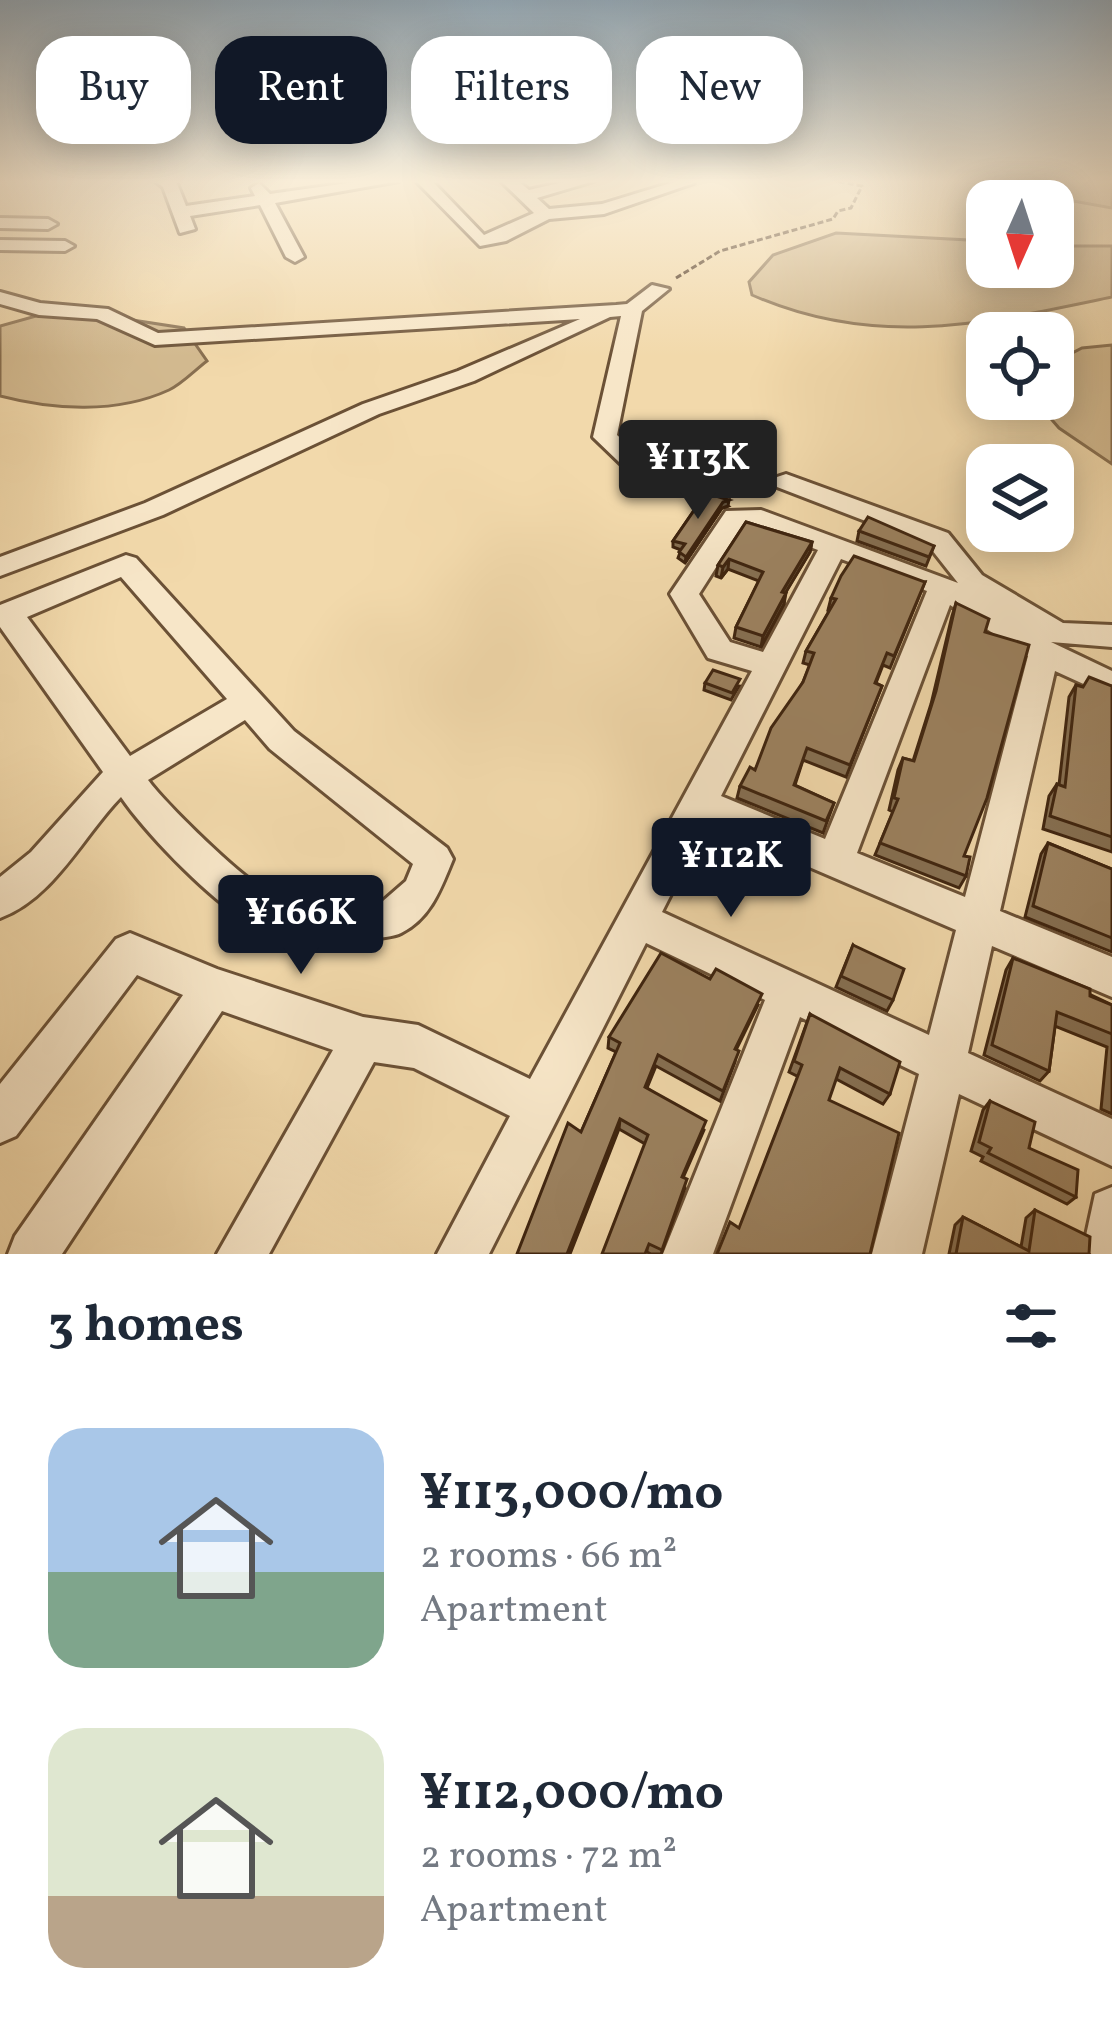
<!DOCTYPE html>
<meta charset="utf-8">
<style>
body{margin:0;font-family:Vollkorn,serif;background:#f6f6f7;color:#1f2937;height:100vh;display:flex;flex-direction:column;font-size:45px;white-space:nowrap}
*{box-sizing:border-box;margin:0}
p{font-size:39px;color:#747a83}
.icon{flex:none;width:66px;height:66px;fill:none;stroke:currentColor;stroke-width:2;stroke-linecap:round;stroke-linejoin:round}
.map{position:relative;height:1254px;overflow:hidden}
.drawer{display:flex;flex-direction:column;background:#fff;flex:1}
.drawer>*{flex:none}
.guide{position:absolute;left:36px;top:36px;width:1041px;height:108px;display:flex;gap:24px}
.needle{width:78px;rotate:183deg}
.buttons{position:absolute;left:966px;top:180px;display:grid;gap:24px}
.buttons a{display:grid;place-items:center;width:108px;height:108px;border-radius:24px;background:#fff;box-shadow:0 6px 30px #0003;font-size:60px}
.price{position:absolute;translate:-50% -102px;padding:0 27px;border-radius:12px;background:#111827;color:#fff;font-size:39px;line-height:78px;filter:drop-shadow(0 3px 6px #0008)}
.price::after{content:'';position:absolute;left:50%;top:72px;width:36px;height:27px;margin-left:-18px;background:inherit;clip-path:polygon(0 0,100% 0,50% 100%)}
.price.selected{background:#222;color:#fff}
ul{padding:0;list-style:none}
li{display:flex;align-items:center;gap:36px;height:300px;padding:0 48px}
li span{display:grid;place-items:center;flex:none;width:336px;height:240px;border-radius:36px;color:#555}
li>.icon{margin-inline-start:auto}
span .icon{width:144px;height:144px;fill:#fffc;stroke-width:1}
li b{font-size:51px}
h2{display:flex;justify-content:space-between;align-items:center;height:144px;padding:0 48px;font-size:51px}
.tag{padding:0 42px;border-radius:36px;background:#fff;box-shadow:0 6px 30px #0003;font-size:42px;line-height:108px}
.tag.selected{background:#111827;color:#fff}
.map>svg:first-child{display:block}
.green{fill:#d3ba90;stroke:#886f50;stroke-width:3}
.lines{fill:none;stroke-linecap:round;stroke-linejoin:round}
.minor-casing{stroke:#6b5136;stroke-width:6}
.path{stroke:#3e240f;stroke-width:3;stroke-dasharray:6 3;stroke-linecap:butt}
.minor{fill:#f7e6c8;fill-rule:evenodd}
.wall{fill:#867053;stroke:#3e240f;stroke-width:3}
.shaded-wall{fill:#6d5b43;stroke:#3e240f;stroke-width:3}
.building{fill:#9c8260;stroke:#3e240f;stroke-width:3}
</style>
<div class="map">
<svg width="1112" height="1254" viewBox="0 0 1112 1254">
<rect width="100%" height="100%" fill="#f2d9ab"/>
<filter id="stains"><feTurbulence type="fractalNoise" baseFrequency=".00167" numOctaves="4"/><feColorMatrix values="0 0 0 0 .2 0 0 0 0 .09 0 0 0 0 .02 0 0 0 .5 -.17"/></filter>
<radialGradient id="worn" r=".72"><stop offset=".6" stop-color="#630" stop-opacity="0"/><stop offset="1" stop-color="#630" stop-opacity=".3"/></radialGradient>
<g class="green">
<polygon points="963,181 1112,181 1112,208"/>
<path d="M836,233L987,241V267H1053V246H1112V297C986,323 877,350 752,295L749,282L773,255Z"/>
<path d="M100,315L184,328L207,361C195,370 182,384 169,390C117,414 53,410 0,396V326L36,316Z"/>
<polygon points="1112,345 1112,464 1059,428 1034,399 1053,399 1053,363 1082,348"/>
</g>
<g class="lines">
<defs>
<g id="minor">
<polygon points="155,181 176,181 186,206 255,196 251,188 259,183 270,194 362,181 399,181 275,203 304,257 295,262 286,257 260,205 190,216 195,229 180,233 163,187"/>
<polygon points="416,181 432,181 484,235 534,213 501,181 518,181 529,190 568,181 594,181 537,198 549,209 602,204 677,181 694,183 604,214 549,219 506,241 480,246"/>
<polygon points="0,218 48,219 57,224 48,229 0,228"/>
<polygon points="0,240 65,241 74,246 65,251 0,250"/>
<polygon points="652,285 669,289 642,311 617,435 661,474 677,478 681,483 677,488 644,486 593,437 621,316 610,317 474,381 379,414 163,515 0,576 0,557 145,503 363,404 458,371 580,319 155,345 97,319 39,315 0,304 0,292 40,303 108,309 158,333 616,305 627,304"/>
<path d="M786,474L948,533L982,575L1063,623L1112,625V647L1051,642L1112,671V697L1055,671L1000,911L1112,957V997L992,946L968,1053L1112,1119V1166L959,1094L922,1254H872L919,1074L800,1017L713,1254H663L765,1000L646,943L489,1254H437L510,1116L414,1068L374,1062L269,1254H217L333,1050L222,1011L62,1254H8L15,1236L183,995L137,975L16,1136L0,1143V1084L116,939L130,933L217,969L363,1017L418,1025L530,1079L752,671L708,658L670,594L726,511L761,510L958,583L928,545L777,487L773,482L777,477ZM749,524L818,550L763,652L730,642L699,594L743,525ZM841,559L927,591L825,839L721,796ZM950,605L1028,656L965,897L857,853ZM707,823L956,930L929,1035L662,912Z"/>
<path d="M126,555L136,558L294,731L447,848L453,859C441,888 431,918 401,933C375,946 262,932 238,915C202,891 145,832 121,797C83,836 54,898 0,918V877L31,852L103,772L0,627V605ZM121,577L227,699L130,756L27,617ZM245,720L270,749L413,864L406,881L383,901C347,900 297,905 263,888C239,876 165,803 148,780Z"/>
<polygon points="1112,1187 1112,1254 1082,1254 1095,1194"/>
</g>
</defs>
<use href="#minor" class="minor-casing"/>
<polyline class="path" points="676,278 720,251 833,219 838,211 851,208 862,186 836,181"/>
<use href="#minor" class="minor"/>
</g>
<g class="wall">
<polygon points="706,493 728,506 722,508 685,563 678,558 681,550 673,547 673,541"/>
<polygon points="746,522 812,542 810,552 785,593 784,604 761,647 734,638 736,627 759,581 728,569 721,578 716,576 718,565"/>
<polygon points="859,531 934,546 926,566 857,541"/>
<polygon points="925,582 890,668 883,665 876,683 882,686 846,777 803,760 795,785 834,803 823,833 737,798 740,786 755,770 803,682 810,665 803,663 806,651 830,610 828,610 831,598"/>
<polygon points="956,603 985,632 964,856 966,876 959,888 875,855 893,812 889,810 898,770 903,758 913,761 931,704 952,616"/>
<polygon points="705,683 739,686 731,700 704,690"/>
<polygon points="1076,685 1083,687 1112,686 1112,852 1043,829 1049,796 1057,784 1059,785 1069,697"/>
<polygon points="1048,843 1112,869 1112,952 1025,917 1041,854"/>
<polygon points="853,945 893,1000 887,1011 836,987"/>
<polygon points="1013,958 1112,1005 1112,1114 1101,1109 1107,1047 1055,1026 1049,1071 1040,1081 984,1055 1006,970"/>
<polygon points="710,979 758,1005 736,1050 735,1062 720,1101 656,1066 647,1088 704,1130 683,1178 685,1188 661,1254 651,1254 647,1252 645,1144 619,1129 581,1132 616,1052 608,1048 609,1037"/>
<polygon points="810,1014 890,1094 883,1104 836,1079 797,1076 789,1072"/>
<polygon points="990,1101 1029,1148 1076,1197 1067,1204 981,1161 983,1157 971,1151 983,1110"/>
<polygon points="1035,1210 1089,1254 949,1254 955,1225 963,1217 1021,1247 1026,1218"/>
</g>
<g class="shaded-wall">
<polygon points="729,500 728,506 722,508 685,563 686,557 723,502"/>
<polygon points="812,542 810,552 780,602 782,592"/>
<polygon points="729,559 728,569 721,578 723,567"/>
<polygon points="786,593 784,604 761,647 763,636"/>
<polygon points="620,1119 619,1129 570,1254 567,1254"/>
</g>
<g class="building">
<polygon points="706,493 729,500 723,502 686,557 679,552 685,544 673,541"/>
<polygon points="868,517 934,546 929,557 859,531"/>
<polygon points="746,522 812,542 782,592 786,593 763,636 736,627 763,572 729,559 723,567 718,565"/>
<polygon points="854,556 925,582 894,656 887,653 875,683 882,686 850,765 807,748 794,785 834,803 826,821 740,786 750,767 755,770 771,728 803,682 814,653 806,651 836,599 831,598 841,576"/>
<polygon points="956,603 989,619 985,632 1029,645 987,798 964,856 970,857 966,876 880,843 898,799 894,798 903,758 914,761 936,691"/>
<polygon points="713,670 740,679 732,693 705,683"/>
<polygon points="1089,677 1112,686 1112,837 1050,816 1057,784 1065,787 1076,685 1083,687"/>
<polygon points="1048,843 1112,869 1112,938 1033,906"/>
<polygon points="853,945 904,969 893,1000 841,976"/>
<polygon points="661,953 710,979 716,969 762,994 735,1049 739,1051 723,1091 658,1055 645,1087 706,1121 682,1177 687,1179 662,1250 649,1244 645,1254 602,1254 648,1135 620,1119 567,1254 517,1254 568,1123 581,1132 620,1043 609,1037"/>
<polygon points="1013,958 1090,989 1090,996 1112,1005 1112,1034 1057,1012 1049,1071 992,1045"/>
<polygon points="810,1014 900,1062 890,1094 840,1068 829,1100 899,1133 870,1254 717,1254 730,1222 739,1228 802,1065 794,1061"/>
<polygon points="990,1101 1035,1122 1029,1148 1078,1170 1076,1197 988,1153 991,1148 979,1142"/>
<polygon points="1035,1210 1090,1237 1089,1254 956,1254 963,1217 1029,1251"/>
</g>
<linearGradient id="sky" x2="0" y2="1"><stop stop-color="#93aaba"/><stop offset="0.51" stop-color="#f9eed9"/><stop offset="1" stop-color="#f9eed9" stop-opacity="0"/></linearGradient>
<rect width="1112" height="356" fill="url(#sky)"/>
<rect width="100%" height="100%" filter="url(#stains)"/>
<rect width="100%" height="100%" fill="url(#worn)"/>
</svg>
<div class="buttons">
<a><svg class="needle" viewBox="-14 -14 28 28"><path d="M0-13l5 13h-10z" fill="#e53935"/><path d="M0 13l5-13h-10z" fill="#747a83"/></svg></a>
<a><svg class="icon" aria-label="locate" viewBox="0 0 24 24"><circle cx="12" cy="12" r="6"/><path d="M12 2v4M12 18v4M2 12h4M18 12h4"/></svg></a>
<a><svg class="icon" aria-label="layers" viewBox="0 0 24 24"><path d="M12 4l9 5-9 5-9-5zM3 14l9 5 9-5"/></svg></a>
</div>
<b class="price selected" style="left:698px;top:522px">¥113K</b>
<b class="price" style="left:731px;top:920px">¥112K</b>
<b class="price" style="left:301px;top:977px">¥166K</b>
<div class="guide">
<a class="tag">Buy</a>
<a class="tag selected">Rent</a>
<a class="tag">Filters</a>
<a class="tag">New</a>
</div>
</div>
<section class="drawer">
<h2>3 homes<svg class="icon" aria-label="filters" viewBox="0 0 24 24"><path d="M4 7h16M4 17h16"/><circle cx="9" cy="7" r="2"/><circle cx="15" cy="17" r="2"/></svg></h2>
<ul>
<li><span style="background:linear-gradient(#a9c7e8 60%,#7fa58c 0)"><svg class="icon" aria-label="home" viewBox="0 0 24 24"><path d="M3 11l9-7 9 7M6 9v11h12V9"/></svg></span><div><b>¥113,000/mo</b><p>2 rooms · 66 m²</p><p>Apartment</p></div></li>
<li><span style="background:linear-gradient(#dfe7d0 70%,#b9a48a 0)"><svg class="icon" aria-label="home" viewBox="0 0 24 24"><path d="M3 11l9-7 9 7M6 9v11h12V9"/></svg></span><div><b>¥112,000/mo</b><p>2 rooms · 72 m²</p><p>Apartment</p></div></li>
</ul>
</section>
